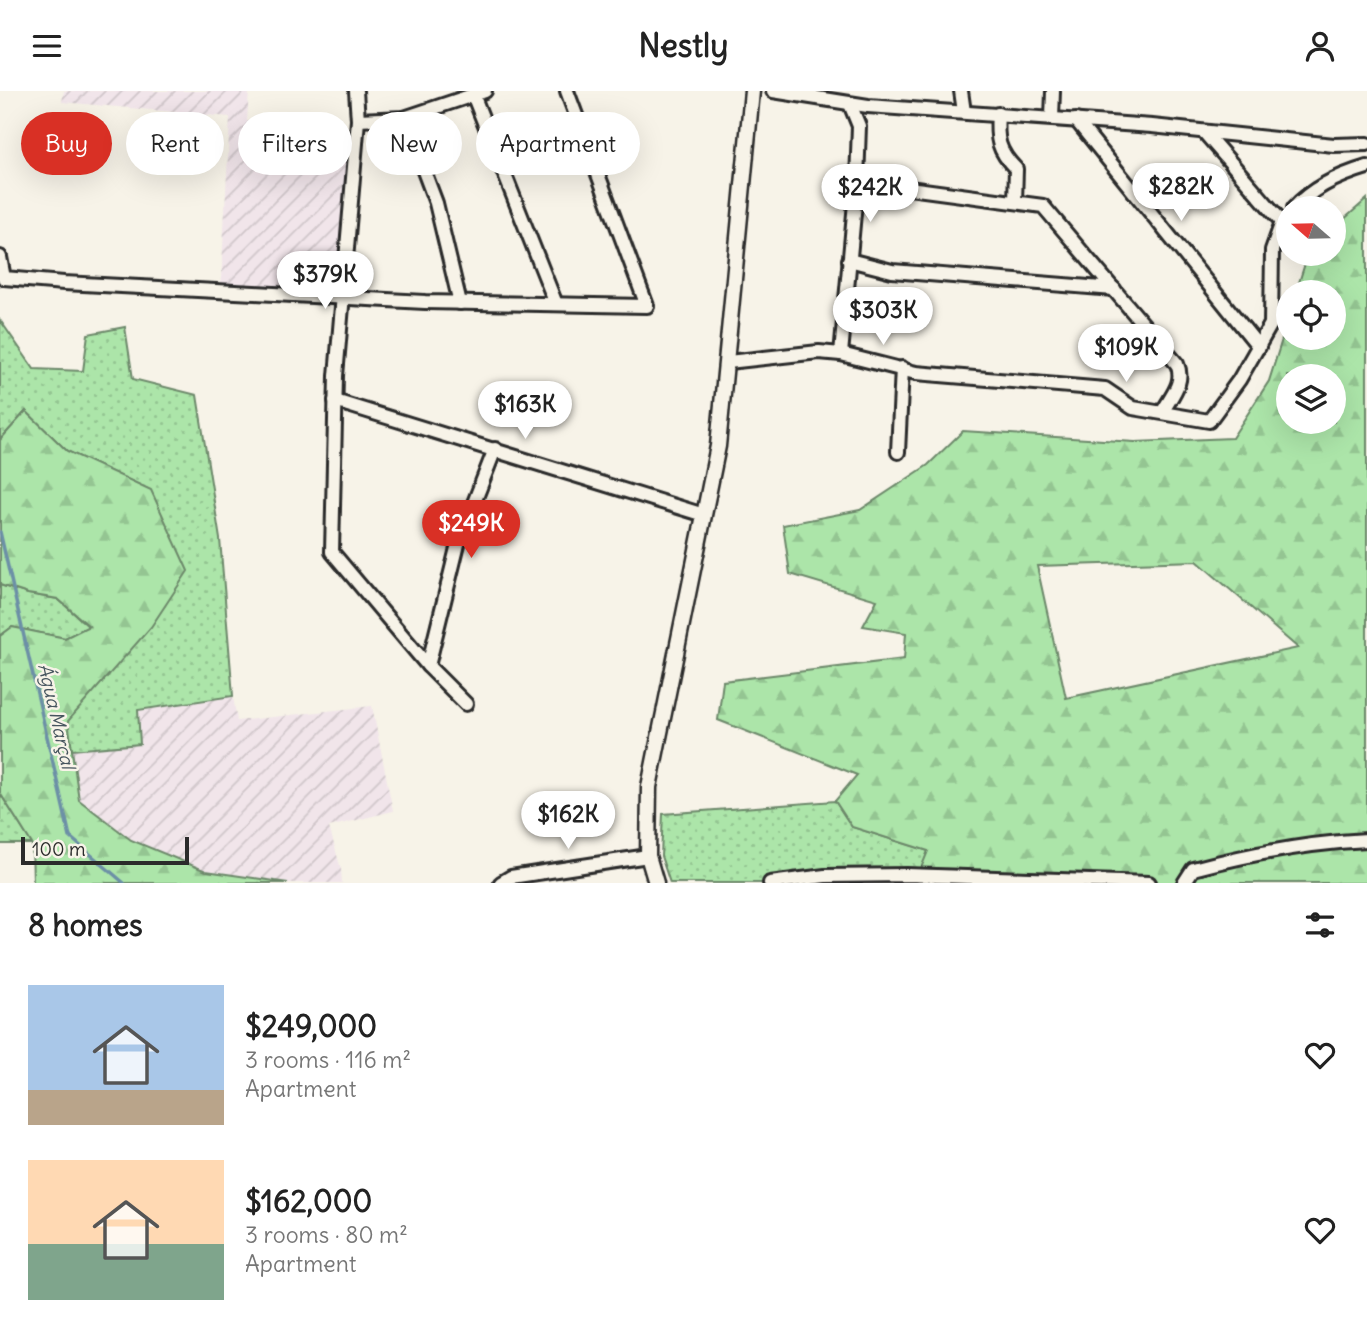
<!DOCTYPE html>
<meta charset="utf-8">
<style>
body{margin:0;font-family:Delius,sans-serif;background:#f6f6f6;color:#222;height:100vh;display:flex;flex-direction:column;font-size:26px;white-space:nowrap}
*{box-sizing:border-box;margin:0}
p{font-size:23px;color:#767676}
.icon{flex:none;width:38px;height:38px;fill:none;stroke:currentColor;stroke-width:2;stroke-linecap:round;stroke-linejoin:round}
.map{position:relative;height:792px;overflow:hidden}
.side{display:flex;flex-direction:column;background:#fff;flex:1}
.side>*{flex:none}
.top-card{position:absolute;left:21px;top:21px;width:700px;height:63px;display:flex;gap:14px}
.needle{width:46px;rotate:290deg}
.fabs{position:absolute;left:1276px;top:105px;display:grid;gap:14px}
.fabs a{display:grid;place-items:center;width:70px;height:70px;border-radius:50%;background:#fff;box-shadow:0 7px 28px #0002;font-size:35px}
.scale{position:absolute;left:21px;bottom:18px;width:168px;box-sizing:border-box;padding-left:7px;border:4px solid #2b2b2b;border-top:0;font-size:19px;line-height:24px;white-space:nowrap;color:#2b2b2b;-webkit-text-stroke:5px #f7f3e8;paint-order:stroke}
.price{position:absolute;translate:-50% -60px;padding:0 16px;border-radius:24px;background:#fff;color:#222;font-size:23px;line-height:46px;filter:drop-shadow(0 2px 4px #0008)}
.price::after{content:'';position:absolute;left:50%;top:42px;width:21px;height:16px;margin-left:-10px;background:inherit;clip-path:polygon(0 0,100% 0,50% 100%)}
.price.active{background:#d93025;color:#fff}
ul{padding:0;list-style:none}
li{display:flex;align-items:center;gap:21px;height:175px;padding:0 28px}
li span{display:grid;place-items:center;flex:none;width:196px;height:140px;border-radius:0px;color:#555}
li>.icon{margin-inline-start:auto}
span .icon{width:84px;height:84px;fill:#fffc;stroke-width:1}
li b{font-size:30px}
h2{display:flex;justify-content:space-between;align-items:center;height:84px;padding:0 28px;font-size:30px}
.tag{padding:0 24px;border-radius:32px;background:#fff;box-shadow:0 7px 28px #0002;font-size:24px;line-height:63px}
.tag.active{background:#d93025;color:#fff}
header{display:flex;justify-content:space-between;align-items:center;height:91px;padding:0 28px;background:#fff;font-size:32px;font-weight:700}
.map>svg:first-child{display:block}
.industrial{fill:url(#industrial-furrows)}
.grass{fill:url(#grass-dots);stroke:#6c886a;stroke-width:2}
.forest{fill:url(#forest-firs);stroke:#6c886a;stroke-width:2;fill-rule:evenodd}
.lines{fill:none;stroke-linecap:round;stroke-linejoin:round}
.stream{stroke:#6c90a6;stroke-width:3.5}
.minor-casing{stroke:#2b2b2b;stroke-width:18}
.tertiary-casing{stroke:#2b2b2b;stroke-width:19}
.minor{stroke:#f7f3e8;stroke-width:12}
.tertiary{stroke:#f7f3e8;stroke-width:14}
.labels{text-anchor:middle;stroke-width:5;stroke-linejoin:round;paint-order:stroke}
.water-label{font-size:19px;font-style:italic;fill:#46555e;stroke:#f7f3e8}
</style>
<header><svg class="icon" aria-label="menu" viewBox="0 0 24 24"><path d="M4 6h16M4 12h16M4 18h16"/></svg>Nestly<svg class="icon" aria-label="person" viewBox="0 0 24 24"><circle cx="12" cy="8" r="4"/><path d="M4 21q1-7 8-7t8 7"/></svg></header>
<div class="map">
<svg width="1367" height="792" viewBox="0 0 1367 792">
<defs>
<pattern id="industrial-furrows" width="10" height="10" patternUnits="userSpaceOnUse" patternTransform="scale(1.75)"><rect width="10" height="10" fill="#f1e5ea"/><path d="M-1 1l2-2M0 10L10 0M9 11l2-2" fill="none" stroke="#cfc5c9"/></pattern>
<pattern id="grass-dots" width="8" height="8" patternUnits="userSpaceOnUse" patternTransform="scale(1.75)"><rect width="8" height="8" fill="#ace5a9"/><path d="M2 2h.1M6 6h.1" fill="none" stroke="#94c592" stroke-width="1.8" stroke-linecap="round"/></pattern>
<pattern id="forest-firs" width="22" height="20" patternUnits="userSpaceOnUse" patternTransform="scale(1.75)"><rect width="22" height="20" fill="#ace5a9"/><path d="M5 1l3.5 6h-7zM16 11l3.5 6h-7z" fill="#94c592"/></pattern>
</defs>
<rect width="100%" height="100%" fill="#f7f3e8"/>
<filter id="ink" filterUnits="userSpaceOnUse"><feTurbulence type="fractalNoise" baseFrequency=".0143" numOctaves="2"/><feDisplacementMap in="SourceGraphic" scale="14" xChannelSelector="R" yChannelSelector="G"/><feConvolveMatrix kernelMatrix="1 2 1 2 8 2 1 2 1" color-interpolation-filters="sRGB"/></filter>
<g filter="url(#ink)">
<g class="industrial">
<polygon points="64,0 249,0 247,30 352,44 344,198 221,193 230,26 62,11"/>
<polygon points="233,605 237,630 372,615 393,720 329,736 341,778 342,792 288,792 206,780 131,749 79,709 72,659 140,653 138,619"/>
</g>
<g class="grass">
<polygon points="0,229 34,278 83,280 88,243 125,236 133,288 197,304 220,448 233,605 138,619 140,653 72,659 67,630 98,592 150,399 67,360 26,320 0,349"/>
<polygon points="0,494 28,503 58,508 89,536 65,547 12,536 0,545"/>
<polygon points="0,702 32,753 0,753"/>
<polygon points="835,710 852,736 929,760 915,792 670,792 661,765 663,723"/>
</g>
<g class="forest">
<path d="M1367,108V792H915L928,760L852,736L835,710L857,684L718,629L723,590L904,568L906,542L863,535L877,509L790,483L783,434L860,419L928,374L963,340L1135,351L1232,347L1269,290L1288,229V247H1334V201H1296L1308,163H1334V137ZM1288,285H1334V331H1288ZM1197,470L1298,557L1066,607L1037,475Z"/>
<polygon points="26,320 67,360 151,399 188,480 151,536 68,630 79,709 131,749 206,780 288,792 33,792 32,753 0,702 0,545 12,536 65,547 89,535 58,508 28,503 0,494 0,349"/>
</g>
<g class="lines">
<polyline class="stream" points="0,441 70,746 124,792"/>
<defs>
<g id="minor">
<polyline points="356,0 358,29 336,285 332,461 428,575 466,613"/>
<polyline points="773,0 868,15 1152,35 1334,54 1367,53"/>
<polyline points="961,0 964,21"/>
<polyline points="474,6 556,213"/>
<path d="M998,23C996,48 998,60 1016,78L1015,111"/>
<polyline points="404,27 436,112 460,212"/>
<polyline points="1052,27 1053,0"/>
<polyline points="358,29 404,27 485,0"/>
<polyline points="1076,29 1259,256"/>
<path d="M857,90L1043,115L1177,273C1185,291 1172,304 1163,320"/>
<path d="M1294,117C1313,96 1340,84 1367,76"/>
<polyline points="0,166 4,187 64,192 425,211 647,215 567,0"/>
<polyline points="849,169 892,180 1114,198"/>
<polyline points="841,263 857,90 859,35 850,13"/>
<polyline points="728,271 819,261 841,263 916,282 1105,298 1133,317 1209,330 1239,289 1271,233 1272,159 1282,131 1205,42"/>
<polyline points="335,310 704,424"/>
<polyline points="898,361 902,277"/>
<polyline points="428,575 458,453 495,358"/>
<polyline points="501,792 511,786 648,765"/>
<polyline points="770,792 825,785 907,784 1149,792"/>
<path d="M1184,792L1193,778C1250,763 1309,752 1367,749"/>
</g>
<polyline id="tertiary" points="656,792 648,765 649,696 718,355 752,0"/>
</defs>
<use href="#minor" class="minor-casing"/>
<use href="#tertiary" class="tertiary-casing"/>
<use href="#minor" class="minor"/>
<use href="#tertiary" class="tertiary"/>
</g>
</g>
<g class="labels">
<g class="water-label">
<text transform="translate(57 625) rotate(77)" y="7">Água Marçal</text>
</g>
</g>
</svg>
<div class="fabs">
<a><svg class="needle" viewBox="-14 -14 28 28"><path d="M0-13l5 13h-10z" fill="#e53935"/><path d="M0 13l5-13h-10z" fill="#767676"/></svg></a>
<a><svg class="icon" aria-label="locate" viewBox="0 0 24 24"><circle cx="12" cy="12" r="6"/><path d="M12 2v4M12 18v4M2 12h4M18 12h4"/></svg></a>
<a><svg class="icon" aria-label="layers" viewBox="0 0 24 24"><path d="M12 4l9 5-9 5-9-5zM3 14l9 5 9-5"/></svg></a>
</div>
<div class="scale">100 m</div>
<b class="price" style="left:1181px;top:132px">$282K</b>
<b class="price" style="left:870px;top:133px">$242K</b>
<b class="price" style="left:325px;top:220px">$379K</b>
<b class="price" style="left:883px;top:256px">$303K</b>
<b class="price" style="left:1126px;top:293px">$109K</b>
<b class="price" style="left:525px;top:350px">$163K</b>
<b class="price active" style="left:471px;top:469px">$249K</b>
<b class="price" style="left:568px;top:760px">$162K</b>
<div class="top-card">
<a class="tag active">Buy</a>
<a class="tag">Rent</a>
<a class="tag">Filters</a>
<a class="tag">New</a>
<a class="tag">Apartment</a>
</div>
</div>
<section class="side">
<h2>8 homes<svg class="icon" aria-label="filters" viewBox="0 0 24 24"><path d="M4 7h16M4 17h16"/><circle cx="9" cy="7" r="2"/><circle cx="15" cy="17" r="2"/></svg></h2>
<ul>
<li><span style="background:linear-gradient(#a9c7e8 75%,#b9a48a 0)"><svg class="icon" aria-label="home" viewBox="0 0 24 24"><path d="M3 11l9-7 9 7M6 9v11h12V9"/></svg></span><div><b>$249,000</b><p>3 rooms · 116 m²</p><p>Apartment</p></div><svg class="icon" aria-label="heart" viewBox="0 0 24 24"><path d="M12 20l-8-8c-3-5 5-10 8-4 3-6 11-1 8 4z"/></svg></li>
<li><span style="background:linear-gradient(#ffd9b3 60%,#7fa58c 0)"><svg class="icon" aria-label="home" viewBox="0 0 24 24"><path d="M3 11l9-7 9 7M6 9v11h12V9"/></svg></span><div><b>$162,000</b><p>3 rooms · 80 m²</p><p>Apartment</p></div><svg class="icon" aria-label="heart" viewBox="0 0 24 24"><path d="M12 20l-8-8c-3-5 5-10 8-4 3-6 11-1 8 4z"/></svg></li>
</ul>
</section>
